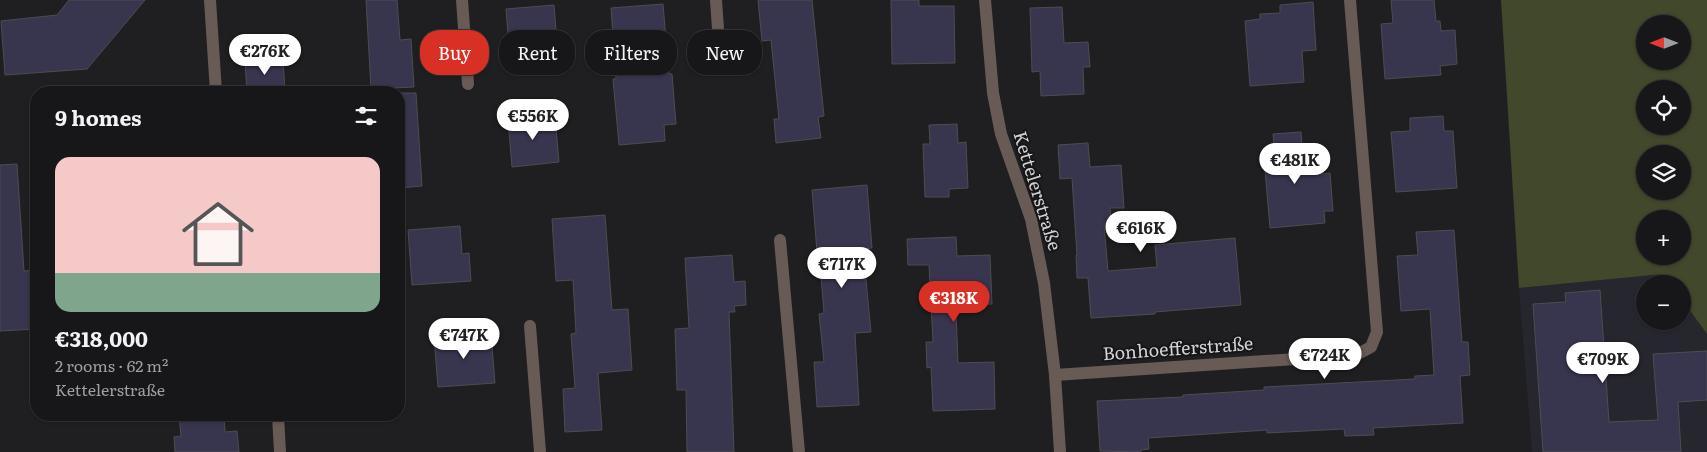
<!DOCTYPE html>
<meta charset="utf-8">
<style>
body{margin:0;font-family:Literata,serif;background:#242426;color:#f1f3f6;height:100vh;display:flex;flex-direction:column;font-size:19px;white-space:nowrap}
*{box-sizing:border-box;margin:0}
p{font-size:16px;color:#9e9fa2}
.icon{flex:none;width:28px;height:28px;fill:none;stroke:currentColor;stroke-width:2;stroke-linecap:round;stroke-linejoin:round}
.map{position:relative;flex:1;overflow:hidden}
.drawer{position:absolute;left:30px;top:86px;width:375px;height:335px;display:flex;flex-direction:column;background:#171719;border-radius:20px;box-shadow:0 1px 4px #0004,0 0 0 1px #363638}
.drawer>*{flex:none}
.hud{position:absolute;left:420px;top:30px;width:475px;height:45px;display:flex;gap:10px}
.needle{width:32px;rotate:270deg}
.tools{position:absolute;left:1636px;top:15px;display:grid;gap:10px}
.tools a{display:grid;place-items:center;width:55px;height:55px;border-radius:50%;background:#171719;box-shadow:0 1px 4px #0004,0 0 0 1px #363638;font-size:25px}
.price{position:absolute;translate:-50% -42px;padding:0 11px;border-radius:18px;background:#fff;color:#222;font-size:16px;line-height:32px;filter:drop-shadow(0 1px 2px #0008)}
.price::after{content:'';position:absolute;left:50%;top:30px;width:15px;height:11px;margin-left:-8px;background:inherit;clip-path:polygon(0 0,100% 0,50% 100%)}
.price.on{background:#d93025;color:#fff}
ul{padding:0;list-style:none}
li{display:grid;align-content:center;gap:10px;height:265px;padding:0 25px}
li span{display:grid;place-items:center;height:155px;border-radius:15px;color:#555}
li>.icon{margin-inline-start:auto}
span .icon{width:90px;height:90px;fill:#fffc;stroke-width:1}
li b{font-size:21px}
h2{display:flex;justify-content:space-between;align-items:center;height:60px;padding:0 25px;font-size:21px}
.pill{padding:0 18px;border-radius:20px;background:#171719;box-shadow:0 1px 4px #0004,0 0 0 1px #363638;font-size:18px;line-height:45px}
.pill.on{background:#d93025;color:#fff}
.map>svg:first-child{display:block}
.built{fill:#26262e}
.forest{fill:#42482b;fill-rule:evenodd}
.building{fill:#38354f;stroke:#4d4d50}
.lines{fill:none;stroke-linecap:round;stroke-linejoin:round}
.minor{stroke:#685a54;stroke-width:12}
.labels{text-anchor:middle;stroke-width:4;stroke-linejoin:round;paint-order:stroke}
.street-label{font-size:18px;fill:#d2d2d4;stroke:#161618}
</style>
<div class="map">
<svg width="1707" height="452" viewBox="0 0 1707 452">
<rect width="100%" height="100%" fill="#1f1f21"/>
<polygon class="built" points="1663,274 1670,284 1645,284 1645,321 1682,321 1683,301 1707,334 1707,452 1532,452 1519,288"/>
<path class="forest" d="M1501,0H1707V334L1683,301L1682,284H1670L1663,274L1519,288ZM1645,24H1682V61H1645ZM1645,89H1682V126H1645ZM1645,154H1682V191H1645ZM1645,219H1682V256H1645Z"/>
<g class="building">
<polygon points="69,0 145,0 87,69 5,75 1,21 57,15"/>
<polygon points="366,0 397,0 400,40 411,39 414,87 371,89"/>
<polygon points="758,0 812,0 824,116 818,117 821,138 776,143 774,119 779,119 771,40 762,41"/>
<polygon points="891,0 919,0 919,6 954,6 955,63 892,64"/>
<polygon points="1391,0 1434,0 1436,21 1440,21 1441,31 1455,30 1457,64 1440,66 1441,75 1385,79 1381,24 1393,23"/>
<polygon points="1313,2 1316,50 1302,51 1304,82 1250,86 1245,21 1260,19 1260,14 1280,13 1280,5"/>
<polygon points="663,4 669,74 672,74 676,124 664,125 665,141 619,145 613,79 616,79 611,8"/>
<polygon points="554,5 558,55 510,59 506,9"/>
<polygon points="1062,7 1064,43 1088,42 1090,67 1083,67 1084,94 1041,96 1040,71 1032,72 1030,8"/>
<polygon points="283,58 285,92 247,92 245,62"/>
<polygon points="399,93 416,93 422,186 399,188"/>
<polygon points="555,116 559,162 512,167 508,120"/>
<polygon points="1443,116 1444,131 1453,131 1457,188 1396,192 1391,132 1410,131 1410,118"/>
<polygon points="957,124 958,143 966,142 968,188 949,189 949,197 925,197 923,144 930,144 929,125"/>
<polygon points="1301,132 1303,157 1307,156 1308,165 1319,164 1320,174 1330,173 1333,211 1324,211 1325,223 1270,228 1264,158 1275,157 1273,134"/>
<polygon points="1088,143 1090,167 1121,165 1124,208 1110,208 1111,223 1104,224 1108,271 1157,267 1155,245 1235,238 1241,305 1155,312 1155,314 1091,318 1088,278 1077,278 1076,255 1077,255 1072,178 1060,179 1058,145"/>
<polygon points="17,164 24,271 36,270 36,329 0,331 0,165"/>
<polygon points="867,185 872,248 863,249 871,332 855,333 859,405 817,407 814,362 824,362 819,314 824,313 819,252 817,252 812,190"/>
<polygon points="605,215 612,310 628,309 632,370 598,373 602,430 565,432 563,389 575,388 571,334 576,333 573,280 556,281 552,219"/>
<polygon points="460,226 462,254 469,253 471,281 412,285 408,230"/>
<polygon points="1454,230 1462,342 1468,342 1470,375 1460,376 1463,423 1373,428 1374,435 1345,436 1344,429 1267,433 1267,430 1148,438 1149,449 1141,450 1141,452 1100,451 1097,401 1183,397 1183,395 1264,390 1264,387 1415,379 1415,376 1434,375 1430,309 1401,311 1397,256 1418,255 1416,232"/>
<polygon points="956,237 957,256 990,255 992,304 968,305 968,311 956,312 958,363 994,362 995,409 933,411 931,367 927,368 926,342 933,342 929,265 908,265 907,239"/>
<polygon points="732,255 734,282 745,281 746,305 734,306 735,312 729,312 734,452 687,452 686,390 677,390 675,329 689,328 685,258"/>
<polygon points="1600,290 1609,422 1658,420 1653,354 1707,351 1707,400 1678,402 1681,452 1543,452 1533,304 1566,302 1565,293"/>
<polygon points="491,334 495,383 438,387 434,338"/>
<polygon points="179,415 224,415 225,432 237,431 239,452 175,452 174,437 181,436"/>
</g>
<g class="lines">
<g class="minor">
<polyline points="210,0 216,92"/>
<polyline points="462,0 468,84"/>
<polyline points="716,0 719,43"/>
<polyline points="985,0 993,93 1001,134 1031,219 1044,283 1055,375 1060,452"/>
<polyline points="780,240 799,452"/>
<polyline points="530,326 540,452"/>
<polyline points="1055,375 1356,355 1371,347 1377,332 1350,0"/>
<polyline points="278,415 280,452"/>
</g>
</g>
<g class="labels">
<g class="street-label">
<text transform="translate(1037 191) rotate(73)" y="6">Kettelerstraße</text>
<text transform="translate(1178 349) rotate(-4)" y="6">Bonhoefferstraße</text>
</g>
</g>
</svg>
<div class="tools">
<a><svg class="needle" viewBox="-14 -14 28 28"><path d="M0-13l5 13h-10z" fill="#e53935"/><path d="M0 13l5-13h-10z" fill="#9e9fa2"/></svg></a>
<a><svg class="icon" aria-label="locate" viewBox="0 0 24 24"><circle cx="12" cy="12" r="6"/><path d="M12 2v4M12 18v4M2 12h4M18 12h4"/></svg></a>
<a><svg class="icon" aria-label="layers" viewBox="0 0 24 24"><path d="M12 4l9 5-9 5-9-5zM3 14l9 5 9-5"/></svg></a>
<a>+</a>
<a>−</a>
</div>
<b class="price" style="left:265px;top:76px">€276K</b>
<b class="price" style="left:533px;top:141px">€556K</b>
<b class="price" style="left:1295px;top:185px">€481K</b>
<b class="price" style="left:1141px;top:253px">€616K</b>
<b class="price" style="left:842px;top:289px">€717K</b>
<b class="price on" style="left:954px;top:323px">€318K</b>
<b class="price" style="left:464px;top:360px">€747K</b>
<b class="price" style="left:1325px;top:380px">€724K</b>
<b class="price" style="left:1603px;top:384px">€709K</b>
<div class="hud">
<a class="pill on">Buy</a>
<a class="pill">Rent</a>
<a class="pill">Filters</a>
<a class="pill">New</a>
</div>
<section class="drawer">
<h2>9 homes<svg class="icon" aria-label="filters" viewBox="0 0 24 24"><path d="M4 7h16M4 17h16"/><circle cx="9" cy="7" r="2"/><circle cx="15" cy="17" r="2"/></svg></h2>
<ul>
<li><span style="background:linear-gradient(#f6c9c9 75%,#7fa58c 0)"><svg class="icon" aria-label="home" viewBox="0 0 24 24"><path d="M3 11l9-7 9 7M6 9v11h12V9"/></svg></span><div><b>€318,000</b><p>2 rooms · 62 m²</p><p>Kettelerstraße</p></div></li>
</ul>
</section>
</div>
